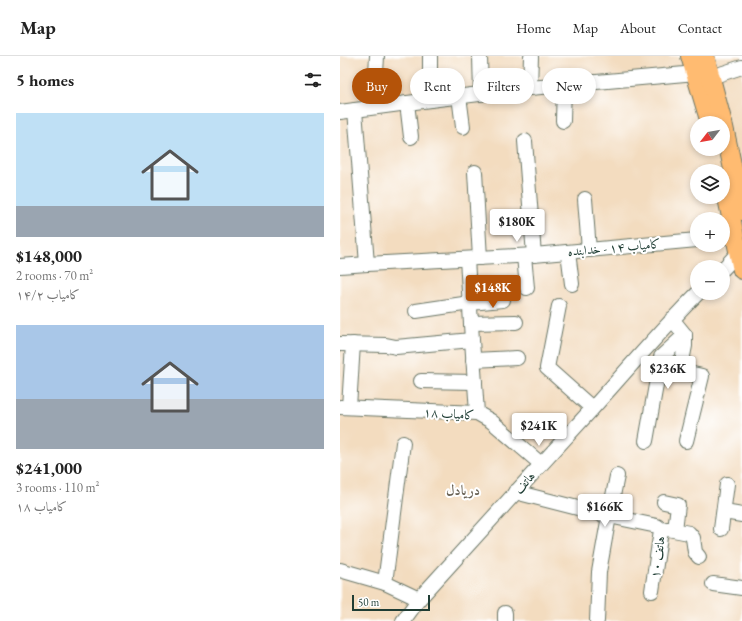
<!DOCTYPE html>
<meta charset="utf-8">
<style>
body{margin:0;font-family:"EB Garamond",Amiri,serif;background:#f2f2f2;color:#222;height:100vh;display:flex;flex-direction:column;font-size:15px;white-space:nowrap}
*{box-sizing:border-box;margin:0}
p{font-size:13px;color:#767676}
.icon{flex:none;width:22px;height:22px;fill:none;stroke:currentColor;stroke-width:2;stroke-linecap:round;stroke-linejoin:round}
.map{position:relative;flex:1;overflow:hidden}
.panel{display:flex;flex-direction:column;background:#fff;width:340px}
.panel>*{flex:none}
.hud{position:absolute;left:12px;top:12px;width:330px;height:36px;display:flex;gap:8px}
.needle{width:26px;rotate:239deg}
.fabs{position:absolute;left:350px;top:60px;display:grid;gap:8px}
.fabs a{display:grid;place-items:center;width:40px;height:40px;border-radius:50%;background:#fff;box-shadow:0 2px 6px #0003;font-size:20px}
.scale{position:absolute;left:12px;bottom:10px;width:78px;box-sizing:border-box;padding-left:4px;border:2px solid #1f3d34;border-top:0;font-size:11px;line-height:14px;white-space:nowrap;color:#1f3d34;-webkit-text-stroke:3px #fff;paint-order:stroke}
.price{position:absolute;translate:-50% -34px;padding:0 9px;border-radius:4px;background:#fff;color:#222;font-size:13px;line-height:26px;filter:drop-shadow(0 1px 2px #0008)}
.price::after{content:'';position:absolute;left:50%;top:24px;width:12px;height:9px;margin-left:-6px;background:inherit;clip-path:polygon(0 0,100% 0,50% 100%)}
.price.active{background:#b45309;color:#fff}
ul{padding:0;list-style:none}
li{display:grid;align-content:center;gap:8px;height:212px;padding:0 16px}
li span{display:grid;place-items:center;height:124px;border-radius:0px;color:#555}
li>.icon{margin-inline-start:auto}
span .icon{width:72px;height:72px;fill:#fffc;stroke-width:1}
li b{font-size:17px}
h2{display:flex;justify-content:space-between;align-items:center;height:48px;padding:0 16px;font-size:17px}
.tag{padding:0 14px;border-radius:18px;background:#fff;box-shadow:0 2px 6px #0003;font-size:14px;line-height:36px}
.tag.active{background:#b45309;color:#fff}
header{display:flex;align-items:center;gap:24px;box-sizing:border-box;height:56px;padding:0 20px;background:#fff;border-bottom:1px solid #e0e0e0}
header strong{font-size:19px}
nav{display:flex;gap:22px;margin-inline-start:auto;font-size:14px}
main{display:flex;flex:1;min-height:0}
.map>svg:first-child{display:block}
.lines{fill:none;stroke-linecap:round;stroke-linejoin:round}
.minor-casing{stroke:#697565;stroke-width:16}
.major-casing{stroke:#697565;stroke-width:20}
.minor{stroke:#fff;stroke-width:14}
.major{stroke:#ffbb71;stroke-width:18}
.labels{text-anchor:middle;stroke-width:4;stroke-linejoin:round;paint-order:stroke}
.street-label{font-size:13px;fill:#1f3d34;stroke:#fff}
.neighbourhood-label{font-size:14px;font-weight:bold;fill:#6a6356;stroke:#fff}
</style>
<header>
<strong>Map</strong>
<nav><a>Home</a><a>Map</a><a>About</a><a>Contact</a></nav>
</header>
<main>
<section class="panel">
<h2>5 homes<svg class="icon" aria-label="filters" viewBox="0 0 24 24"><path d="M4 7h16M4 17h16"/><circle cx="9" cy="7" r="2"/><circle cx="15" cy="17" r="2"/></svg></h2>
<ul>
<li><span style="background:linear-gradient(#bfe0f5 75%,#9aa5b1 0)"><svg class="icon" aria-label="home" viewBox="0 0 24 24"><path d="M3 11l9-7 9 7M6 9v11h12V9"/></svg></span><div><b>$148,000</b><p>2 rooms · 70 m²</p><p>کامیاب ۱۴/۲</p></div></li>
<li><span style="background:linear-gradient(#a9c7e8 60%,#9aa5b1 0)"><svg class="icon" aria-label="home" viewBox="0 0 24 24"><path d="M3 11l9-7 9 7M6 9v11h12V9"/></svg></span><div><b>$241,000</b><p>3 rooms · 110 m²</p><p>کامیاب ۱۸</p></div></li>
</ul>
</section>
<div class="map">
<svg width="402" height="565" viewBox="0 0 402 565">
<rect width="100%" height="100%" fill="#fff"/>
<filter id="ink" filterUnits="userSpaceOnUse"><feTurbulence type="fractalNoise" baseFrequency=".025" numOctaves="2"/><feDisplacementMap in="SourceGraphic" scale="8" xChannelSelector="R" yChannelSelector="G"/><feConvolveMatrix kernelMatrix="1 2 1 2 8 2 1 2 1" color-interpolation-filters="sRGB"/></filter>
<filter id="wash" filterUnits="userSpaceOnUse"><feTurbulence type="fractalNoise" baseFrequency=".012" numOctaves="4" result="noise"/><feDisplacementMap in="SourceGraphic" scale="16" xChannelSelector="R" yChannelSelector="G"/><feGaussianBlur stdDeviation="0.9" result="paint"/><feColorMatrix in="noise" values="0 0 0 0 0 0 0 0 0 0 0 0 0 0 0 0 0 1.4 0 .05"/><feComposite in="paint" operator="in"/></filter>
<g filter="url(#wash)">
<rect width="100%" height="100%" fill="#f3dcbf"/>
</g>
<g filter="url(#ink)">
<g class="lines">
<defs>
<g id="minor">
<polyline points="140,0 141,38"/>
<polyline points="371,21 402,11"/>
<polyline points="190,32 191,0"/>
<polyline points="119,40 123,71"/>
<polyline points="90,44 90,0"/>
<polyline points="67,47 71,81"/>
<polyline points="34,51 37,0"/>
<polyline points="15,54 27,208"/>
<polyline points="0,56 90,44 190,32 356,17"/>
<polyline points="223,65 224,29"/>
<polyline points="185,85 194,199"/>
<polyline points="135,116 140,202"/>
<polyline points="245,143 249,194"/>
<polyline points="383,181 395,180"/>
<polyline points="228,196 232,228"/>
<polyline points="184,200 187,232"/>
<polyline points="127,203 132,284 137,357"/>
<polyline points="0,210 27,208 194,199 357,184"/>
<polyline points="383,213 398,197 402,197"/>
<polyline points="219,250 207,312 252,352"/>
<polyline points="76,255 130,247 163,244"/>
<polyline points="332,263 345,279 345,290 340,315 362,320 346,385"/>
<polyline points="131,267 176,266"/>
<polyline points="0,288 46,289 56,291 132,284"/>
<polyline points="133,304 177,302"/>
<polyline points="81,325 135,326"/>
<polyline points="0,351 137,357 151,365 201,408"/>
<polyline points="9,351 13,288"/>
<polyline points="306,385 321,301 345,279"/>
<polyline points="175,436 269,460 317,470 321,474 312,535"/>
<polyline points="324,446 338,449 335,474"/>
<polyline points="384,456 402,459"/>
<polyline points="381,473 387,428"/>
<polyline points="321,474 328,473 349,477 353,482 355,496 359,501"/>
<polyline points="0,514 45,527 79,543"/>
<polyline points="45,527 63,387"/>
<polyline points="373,528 402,532"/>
<path d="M63,565L79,543C136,480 194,416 252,353C287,314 321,274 358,237"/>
<polyline points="165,565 165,557"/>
<polyline points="257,565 259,516 269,460 277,420"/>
</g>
<g id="major">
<polyline points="350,0 370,67"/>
<polyline points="365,0 384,71 402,155"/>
<polyline points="386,137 402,214"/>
</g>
</defs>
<use href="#minor" class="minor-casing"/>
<use href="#major" class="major-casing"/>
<use href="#minor" class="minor"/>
<use href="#major" class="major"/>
</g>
</g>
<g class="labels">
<g class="street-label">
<text transform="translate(274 191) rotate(-5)" y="5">کامیاب ۱۴ - خدابنده</text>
<text transform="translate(109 357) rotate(4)" y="5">کامیاب ۱۸</text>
<text transform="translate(184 426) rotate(-48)" y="5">هاتف</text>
<text transform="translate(317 501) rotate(-82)" y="5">هاتف ۱۰</text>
</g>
<g class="neighbourhood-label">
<text x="123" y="439">دریادل</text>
</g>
</g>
</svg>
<div class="fabs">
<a><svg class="needle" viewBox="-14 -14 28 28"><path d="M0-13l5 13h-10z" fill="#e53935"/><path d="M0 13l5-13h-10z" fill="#767676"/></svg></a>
<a><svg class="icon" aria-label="layers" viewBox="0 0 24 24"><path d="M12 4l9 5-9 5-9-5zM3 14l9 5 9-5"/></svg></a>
<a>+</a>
<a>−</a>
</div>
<div class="scale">50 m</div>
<b class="price" style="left:177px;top:187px">$180K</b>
<b class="price active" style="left:153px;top:253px">$148K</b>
<b class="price" style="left:328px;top:334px">$236K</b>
<b class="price" style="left:199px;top:391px">$241K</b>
<b class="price" style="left:265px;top:472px">$166K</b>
<div class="hud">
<a class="tag active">Buy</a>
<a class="tag">Rent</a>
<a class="tag">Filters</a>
<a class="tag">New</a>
</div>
</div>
</main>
